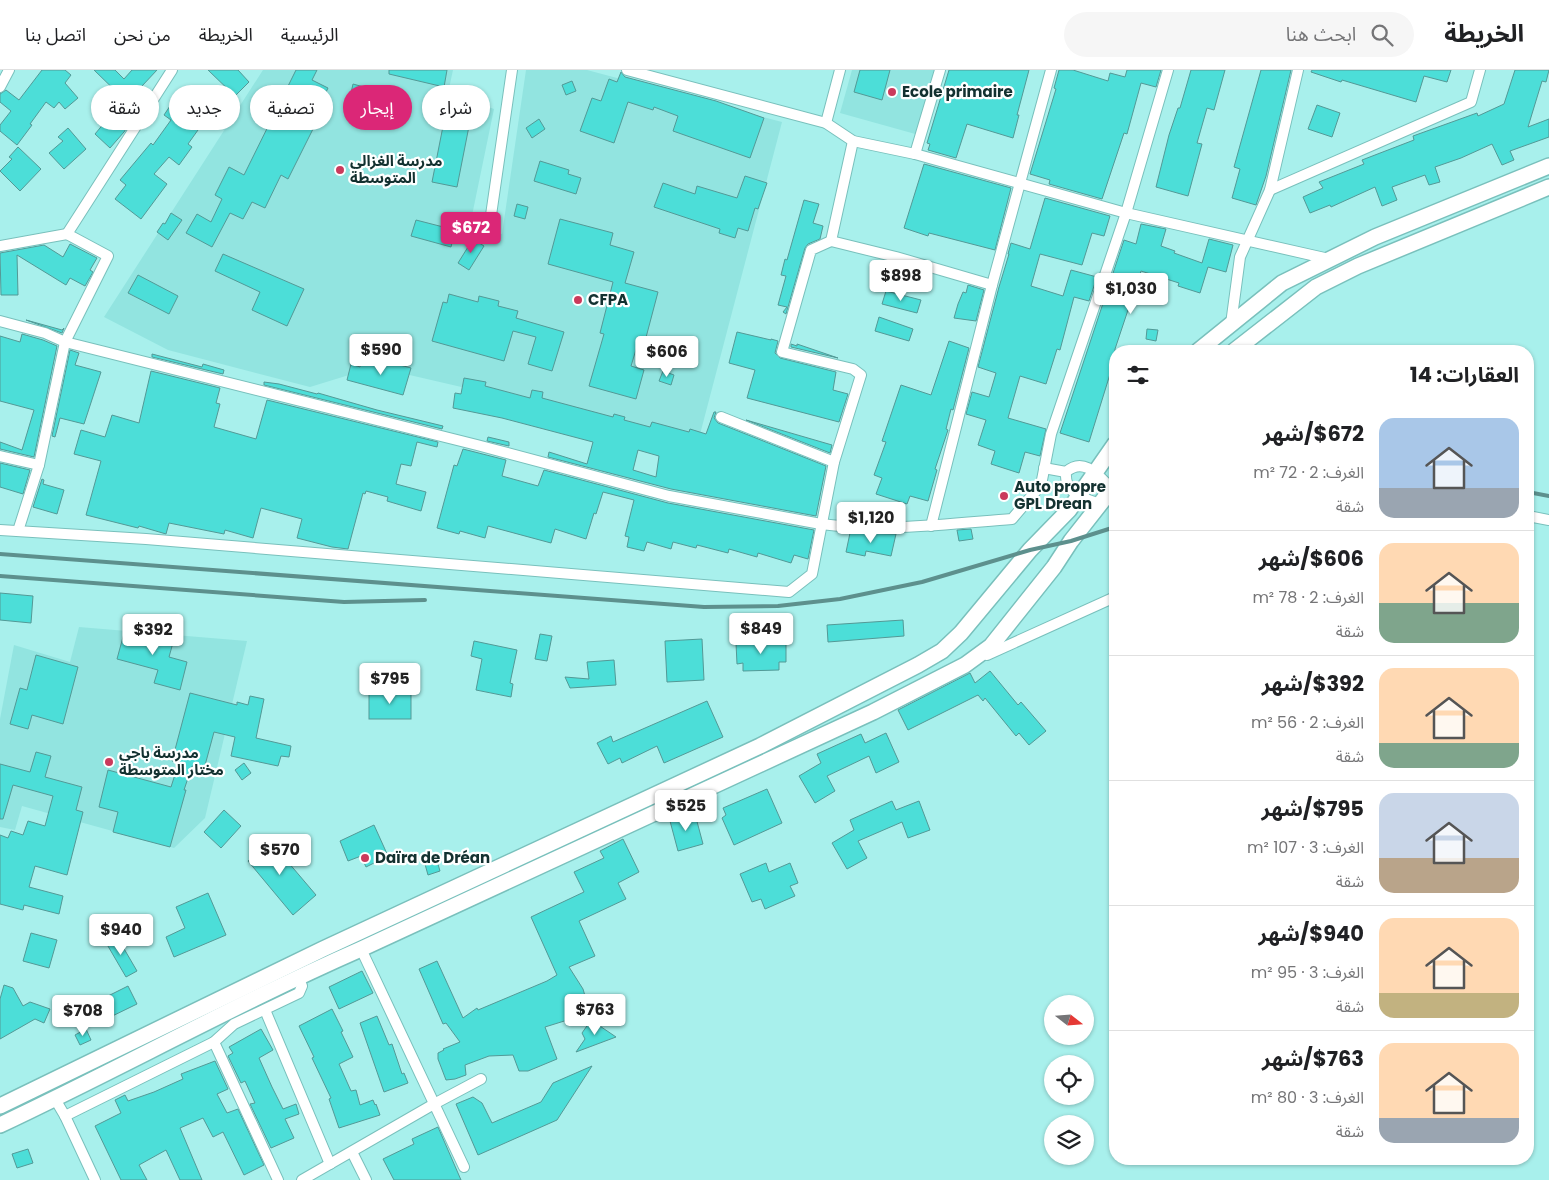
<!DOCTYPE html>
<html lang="ar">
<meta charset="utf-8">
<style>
body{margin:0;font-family:Poppins,"Noto Sans Arabic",sans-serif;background:#f6f6f6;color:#202124;direction:rtl;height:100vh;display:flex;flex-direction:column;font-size:19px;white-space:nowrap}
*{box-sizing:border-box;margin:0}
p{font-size:16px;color:#757577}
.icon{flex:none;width:28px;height:28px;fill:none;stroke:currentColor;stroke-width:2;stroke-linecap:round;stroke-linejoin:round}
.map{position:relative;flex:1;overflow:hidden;direction:ltr}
.panel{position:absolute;left:1109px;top:275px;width:425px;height:820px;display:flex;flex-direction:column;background:#fff;border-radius:20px;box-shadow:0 1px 4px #0004;direction:rtl}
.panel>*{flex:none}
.guide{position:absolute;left:15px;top:15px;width:475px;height:45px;direction:rtl;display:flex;gap:10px}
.needle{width:32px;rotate:107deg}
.controls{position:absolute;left:1044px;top:925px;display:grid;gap:10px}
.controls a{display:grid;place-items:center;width:50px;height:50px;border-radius:50%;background:#fff;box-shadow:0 1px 4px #0004;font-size:25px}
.price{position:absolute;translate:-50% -42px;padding:0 11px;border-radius:5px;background:#fff;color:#222;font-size:16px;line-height:32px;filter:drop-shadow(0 1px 2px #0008)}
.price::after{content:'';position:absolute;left:50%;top:30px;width:15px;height:11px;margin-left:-8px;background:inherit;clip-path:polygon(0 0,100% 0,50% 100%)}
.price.on{background:#db2777;color:#fff}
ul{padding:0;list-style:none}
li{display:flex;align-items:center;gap:15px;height:125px;padding:0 15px}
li+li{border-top:1px solid #e0e0e0}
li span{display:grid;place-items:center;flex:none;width:140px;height:100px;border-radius:15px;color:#555}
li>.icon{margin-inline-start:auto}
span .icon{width:60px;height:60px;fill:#fffc;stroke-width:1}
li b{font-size:21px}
h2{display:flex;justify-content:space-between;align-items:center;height:60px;padding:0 15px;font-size:21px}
.tag{padding:0 18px;border-radius:22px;background:#fff;box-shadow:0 1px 4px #0004;font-size:18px;line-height:45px}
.tag.on{background:#db2777;color:#fff}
header{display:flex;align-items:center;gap:30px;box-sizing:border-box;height:70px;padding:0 25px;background:#fff;border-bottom:1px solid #e0e0e0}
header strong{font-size:24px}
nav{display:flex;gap:28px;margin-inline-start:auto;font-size:18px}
.search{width:350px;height:45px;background:#f6f6f6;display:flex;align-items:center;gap:12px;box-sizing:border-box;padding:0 18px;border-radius:28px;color:#757577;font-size:19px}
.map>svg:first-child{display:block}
.built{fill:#92e4e0}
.building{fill:#4cded8;stroke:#539996;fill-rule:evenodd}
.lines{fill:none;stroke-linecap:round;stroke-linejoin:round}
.street-casing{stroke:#79c0bc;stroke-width:12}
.secondary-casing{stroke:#79c0bc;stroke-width:18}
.street{stroke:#fff;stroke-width:10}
.secondary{stroke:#fff;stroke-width:15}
.rail{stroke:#5d908d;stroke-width:4}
.poi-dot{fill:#ca3a5c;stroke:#fff;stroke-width:2}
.labels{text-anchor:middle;stroke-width:4.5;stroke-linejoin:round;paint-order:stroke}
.poi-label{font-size:15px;font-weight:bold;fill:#133130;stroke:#fff;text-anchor:start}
</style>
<header>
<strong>الخريطة</strong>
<div class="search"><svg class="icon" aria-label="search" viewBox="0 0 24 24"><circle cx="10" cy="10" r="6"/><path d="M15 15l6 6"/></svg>ابحث هنا</div>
<nav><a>الرئيسية</a><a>الخريطة</a><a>من نحن</a><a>اتصل بنا</a></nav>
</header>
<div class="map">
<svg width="1549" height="1110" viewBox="0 0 1549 1110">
<rect width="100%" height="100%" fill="#a8f0ec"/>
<g class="built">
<polygon points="263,0 453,0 448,23 494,39 469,160 502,164 526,0 587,0 782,52 698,372 375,297 310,317 168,280 104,247"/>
<polygon points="852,0 945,0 926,67 840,43"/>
<polygon points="79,557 247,571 205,748 174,778 22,736 15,760 0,757 0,649 14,575 70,592"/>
</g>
<g class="building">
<polygon points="42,0 65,0 71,5 65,13 78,28 65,39 59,32 54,38 46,32 30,54 32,55 17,75 0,61 0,55 11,41 0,32 0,24 6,20 19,30"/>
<polygon points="94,0 115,0 124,9 132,0 157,0 127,32"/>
<polygon points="208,0 238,0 249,12 235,26"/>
<polygon points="296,0 317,0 312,10 328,18 311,53 315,55 288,109 281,105 265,138 252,132 243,149 230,143 212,177 186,163 197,144 211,152 222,129 215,125 229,97 244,105"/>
<polygon points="389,0 447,0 444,17 389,4"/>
<polygon points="860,0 890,0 882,30 854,22"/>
<polygon points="949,0 1029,0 1017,45 1019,45 1013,68 967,54 956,88 928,80 930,74 927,73"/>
<polygon points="1059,0 1073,0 1108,11 1110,3 1125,7 1127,0 1161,0 1156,17 1141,13 1127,64 1124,63 1102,129 1049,114 1050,110 1030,104 1056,19 1054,18"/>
<polygon points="1191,0 1225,0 1214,40 1207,38 1197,73 1202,74 1188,126 1156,117 1169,65 1178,38 1180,38"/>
<polygon points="1261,0 1291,0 1266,106 1256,135 1232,128 1240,99 1234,97"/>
<polygon points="1312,0 1451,0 1447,12 1424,6 1416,32 1342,10 1341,12 1311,2"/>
<polygon points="1515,0 1549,0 1546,12 1542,11 1528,57 1549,49 1549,67 1510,81 1514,90 1502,95 1492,74 1461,88 1435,97 1440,112 1429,115 1425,105 1392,117 1397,130 1382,136 1375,117 1331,137 1330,135 1310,143 1303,127 1323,118 1319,112 1364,94 1362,90 1414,70 1413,66 1477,43 1478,46 1504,34"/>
<polygon points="621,2 625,7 716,31 764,48 750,88 673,61 678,46 654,37 653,40 628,32 614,73 580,61 592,28 601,31 609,9 617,12"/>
<polygon points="572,11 576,21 566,25 562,15"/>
<polygon points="353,14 371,19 367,36 349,32"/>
<polygon points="178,24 208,46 188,74 192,77 179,95 169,87 154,104 167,114 141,149 115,129 126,115 120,110 151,73 153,75 171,50 164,45"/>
<polygon points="130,30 138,38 131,46 133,48 124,62 110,78 95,64 105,52 95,43 105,31 119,42"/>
<polygon points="1317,35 1340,43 1332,67 1308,59"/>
<polygon points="447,36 472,41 457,117 432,112"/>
<polygon points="539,49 545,59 532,68 526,58"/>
<polygon points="68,58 86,79 64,99 49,83 63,71 58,67"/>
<polygon points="18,77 41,99 20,121 0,101 12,89 9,87"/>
<polygon points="540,91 569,100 568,104 581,108 576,124 534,111"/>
<polygon points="924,94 1011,118 995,180 929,163 928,166 904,158"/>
<polygon points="745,106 767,113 758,139 755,138 748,161 738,158 735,168 719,163 720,159 654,137 663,113 695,124 697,116 737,128"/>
<polygon points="1045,128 1110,146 1104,166 1092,163 1082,195 1040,184 1031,216 1063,226 1071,200 1097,207 1089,231 1074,227 1060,280 1057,279 1046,314 1020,306 1008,348 1046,359 1040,386 1025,382 1019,403 991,394 995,381 978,375 986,350 966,344 972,322 989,327 996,303 978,297 999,217 1009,184 1008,184 1011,173 1030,179"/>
<polygon points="804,130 819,134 813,153 823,156 820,169 808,174 805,178 786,244 783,242 787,237 778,235 786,206 781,205 785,189 787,190"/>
<polygon points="517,134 528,137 525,149 514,146"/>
<polygon points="171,143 182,150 168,170 157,162 163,153 165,154"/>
<polygon points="560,149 613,163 610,175 634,182 625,213 658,222 644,275 638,273 631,296 644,300 636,329 589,316 604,264 600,263 613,212 548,194"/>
<polygon points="416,150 455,160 451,177 411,166"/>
<polygon points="1141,154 1166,159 1161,176 1175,181 1174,183 1202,193 1209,169 1233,175 1226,202 1208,197 1200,223 1178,216 1179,213 1141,201 1115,279 1115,288 1089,372 1060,363 1124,170 1136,174"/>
<polygon points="473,169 484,176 469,200 458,193"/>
<polygon points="70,174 97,188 90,200 93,202 85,216 70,208 66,215 17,185 18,225 1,225 0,183 44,175 63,187"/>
<polygon points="223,184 304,219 287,256 252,240 260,222 215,201"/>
<polygon points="138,205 178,226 169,244 128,223"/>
<polygon points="968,215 984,220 976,251 954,248 958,234 963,222 966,223"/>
<polygon points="886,221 921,230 917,243 882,234"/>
<polygon points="449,224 478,232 479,226 499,231 498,236 518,241 516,248 564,262 552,301 528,294 536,267 513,261 504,291 432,271 443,232 447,233"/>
<polygon points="879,247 913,259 909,271 875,261"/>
<polygon points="26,250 62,260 64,258 62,263"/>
<polygon points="1147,259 1158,260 1156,271 1146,269"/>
<polygon points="737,262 771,270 771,269 778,271 775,283 780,288 836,302 833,320 848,324 839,352 747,328 755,300 729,293"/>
<polygon points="22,264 43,270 57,276 34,387 0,379 0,372 22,380 34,340 0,331 0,266 20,272"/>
<polygon points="949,271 969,278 953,340 951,339 946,359 948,360 935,399 937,400 928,431 910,426 907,434 876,424 882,408 874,405 886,372 882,371 901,315 931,325"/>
<polygon points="791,274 797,276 797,274 838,288 791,277"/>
<polygon points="70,280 79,283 75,295 101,302 84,354 60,348 55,367 52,366"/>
<polygon points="152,284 202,297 203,294 224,300 223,304 152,287"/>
<polygon points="362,289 381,294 382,290 411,298 403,325 347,310 351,294 360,297"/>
<polygon points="151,301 220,318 216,333 220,334 214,357 256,369 267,330 438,372 437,377 417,372 411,396 401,394 396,414 426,422 421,441 387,431 388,427 366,421 365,424 363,423 348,479 332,477 297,468 302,449 261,438 253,468 225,460 224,464 169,453 166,464 139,456 138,458 86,445 101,391 74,384 81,360 105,367 112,345 139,353"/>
<polygon points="663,301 674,305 671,315 659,311"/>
<path d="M464,308L486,312L485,316L530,328L532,320L543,322L542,328L613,347L614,344L625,347L624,350L650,357L652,352L689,362L690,359L706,364L714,342H716L714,348L718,353L826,396L816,446L671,419L548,387L549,382L587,394L593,372L502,348L453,338L455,323L461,324ZM638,380L659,386L656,407L633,400Z"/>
<polygon points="264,312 279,314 317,324 318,323 377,340 443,356 442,359 264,315"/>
<polygon points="746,350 832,375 830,383"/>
<polygon points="488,367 509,372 509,376 487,371"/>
<polygon points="463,379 506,390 502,406 538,416 544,400 668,433 814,460 808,489 794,485 791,493 758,483 757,487 729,479 728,483 697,475 696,478 673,472 671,479 647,472 644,481 627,477 629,467 625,466 634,430 603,422 596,444 594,443 586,469 555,459 551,473 488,456 485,468 460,461 459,464 437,458 454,395 457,396"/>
<polygon points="0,393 30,400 23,424 0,417"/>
<polygon points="42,409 44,410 43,414 64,420 57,444 33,437"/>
<polygon points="971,459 973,469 959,471 957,460"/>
<polygon points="850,463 896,464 891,486 866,481 865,486 846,482"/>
<polygon points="0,523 33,526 31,553 0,550"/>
<polygon points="903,550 904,566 828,572 827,555"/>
<polygon points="126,556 174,569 169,587 187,592 180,620 154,613 158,600 117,589"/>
<polygon points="540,564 552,566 547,591 535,589"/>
<polygon points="702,569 704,610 667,612 665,571"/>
<polygon points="474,571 517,580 510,613 513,614 511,627 476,620 482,589 471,586"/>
<polygon points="786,571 786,592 779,592 779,600 743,601 743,593 737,594 736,573"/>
<polygon points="36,585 78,597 63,654 32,645 28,659 10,654 20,618 27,620"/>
<polygon points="614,590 616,615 570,618 565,607 589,609 587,592"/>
<polygon points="990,601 1018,635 1021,632 1046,661 1029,675 1019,663 1016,666 985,628 983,631 978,625 908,660 898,640 970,603 975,613"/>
<rect x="369" y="621" width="42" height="28"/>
<polygon points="190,623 237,635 237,632 248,635 250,626 264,629 256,668 291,676 289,687 281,686 278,696 231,686 235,667 214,662 204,699 192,696 184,720 186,720 170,777 113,762 118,742 99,737 108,700 171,717 179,692 172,691"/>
<polygon points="707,631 723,667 664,693 657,676 622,693 620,688 608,694 597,673 611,666 613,672"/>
<polygon points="886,663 899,692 876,703 869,686 827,706 835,721 815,733 799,706 821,693 817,684 861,664 865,673"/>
<polygon points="36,682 51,686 45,707 82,717 76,740 83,742 67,805 35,796 29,817 63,826 59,844 24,835 23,840 0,834 0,765 8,768 11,761 23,765 28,751 45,756 53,726 13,715 3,749 0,749 0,694 30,702"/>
<polygon points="244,693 251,703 242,710 235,700"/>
<polygon points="767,719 782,753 734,775 722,748 726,745 723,738"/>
<polygon points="892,731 896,740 919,731 930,760 908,768 902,752 858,771 867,788 847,799 832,773 854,760 850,750"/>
<polygon points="224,740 241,756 221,778 204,762"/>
<polygon points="695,744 703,774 678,781 670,751"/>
<polygon points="374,755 388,786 366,797 361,786 348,791 340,771"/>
<polygon points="265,765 316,825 293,845 248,791 256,784 250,778"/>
<polygon points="623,769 639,802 618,813 626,829 579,851 595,886 569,897 583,919 590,943 545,957 557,989 528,1001 519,1001 513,985 489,986 465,995 466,1005 455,1009 446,1010 438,989 438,983 444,980 443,979 460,972 446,953 443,954 419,899 437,891 463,948 477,938 478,940 547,911 557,905 531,847 584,822 574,802 604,788 600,781"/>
<polygon points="435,784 440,801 428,805 423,787"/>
<polygon points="766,793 769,802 790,793 798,813 790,816 795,826 765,839 761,829 752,832 740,804"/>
<polygon points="208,823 226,865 174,887 166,867 185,858 176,837"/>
<polygon points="31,863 57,870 49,898 23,891"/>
<polygon points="116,865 137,901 126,907 105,871"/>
<polygon points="362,901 373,923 339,939 329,917"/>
<polygon points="4,915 13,918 23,936 30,932 50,939 44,953 35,949 0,969 0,929"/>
<polygon points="128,916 137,934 100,952 92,934"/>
<polygon points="332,939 343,961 341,962 353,987 339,994 351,1021 356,1020 360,1035 373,1030 375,1035 376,1034 380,1045 339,1058 329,1029 331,1028 312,988 314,987 299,956"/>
<polygon points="377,946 389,975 392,974 402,1004 404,1003 408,1013 384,1022 360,953"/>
<polygon points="591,950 616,967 576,982 585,969 582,963"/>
<polygon points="86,959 91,970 80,975 75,965"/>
<polygon points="261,959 273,980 259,988 272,1017 283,1039 296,1034 299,1044 285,1049 294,1068 271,1078 250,1034 255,1033 245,1011 241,1013 228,986 233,983 229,977"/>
<polygon points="215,991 228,1019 217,1024 227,1043 238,1039 264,1095 244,1105 223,1062 213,1067 203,1048 180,1058 202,1110 180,1110 166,1080 139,1095 147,1110 121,1110 95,1056 121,1043 115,1030 125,1025 128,1031 154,1022 183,1009 181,1004"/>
<polygon points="592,996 557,1050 478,1085 456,1034 473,1027 482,1033 492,1053 541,1032 553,1013"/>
<polygon points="438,1057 461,1110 394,1110 383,1089 414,1074 412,1069"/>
<polygon points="28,1079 33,1093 17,1098 12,1084"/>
</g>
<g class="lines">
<defs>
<g id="street">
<polyline points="627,0 826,53 853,71 915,84 1126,143 1329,189"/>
<polyline points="0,17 9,0"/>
<polyline points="826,53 840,0"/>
<polyline points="853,71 831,171 896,187 992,215"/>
<polyline points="915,84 940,0"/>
<polyline points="1270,120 1471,32 1480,0"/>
<polyline points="490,152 512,0"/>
<polyline points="0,176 67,164"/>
<path d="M0,251L45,263L65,272L477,375L669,426L821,454C885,462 948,454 1012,449L1041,415L1051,364L1126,143L1168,0"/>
<polyline points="1231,254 1240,187 1270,120 1298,0"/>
<polyline points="721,347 834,392"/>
<polyline points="0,386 39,395"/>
<polyline points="1044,398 1066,402"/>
<path d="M1100,434C1083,428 1064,424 1066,402C1084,386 1099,406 1112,419"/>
<polyline points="1528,446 1549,450"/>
<polyline points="931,456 992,215 1051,0"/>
<polyline points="0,460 146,469 789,522 812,504 834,392 861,305 853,299 782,282 811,180 831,171"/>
<polyline points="18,461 39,395 65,272 108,186 67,164 172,0"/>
<polyline points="987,585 1115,527"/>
<polyline points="361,879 464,1097"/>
<polyline points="265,940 330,1094"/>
<polyline points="214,972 278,1110"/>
<polyline points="55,1029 65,1046 95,1110"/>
<polyline points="65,1046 214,972 234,954 299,923 302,916 298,906"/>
<polyline points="352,1082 366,1110"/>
<polyline points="302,1110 434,1034 481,1009"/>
</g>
<g id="secondary">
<polyline points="1198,281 1282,213 1375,167 1549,96"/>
<polyline points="1234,281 1316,217 1358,196 1549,117"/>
<polyline points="0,1036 323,879 760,676 918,595 942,581 961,563 1030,480 1069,440 1115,374"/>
<path d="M0,1055C121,998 238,933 361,879L873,642L965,595L991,576L1054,497L1071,471L1115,415"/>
</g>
</defs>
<use href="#street" class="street-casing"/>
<use href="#secondary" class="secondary-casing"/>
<use href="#street" class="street"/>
<use href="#secondary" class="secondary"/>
<g class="rail">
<polyline points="1528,422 1549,426"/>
<polyline points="0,484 704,537 778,536 840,529 922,512 1030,480 1071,471 1115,457"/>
<polyline points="0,506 344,532 425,530"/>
</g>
</g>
<g class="poi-dot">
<circle cx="892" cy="22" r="5"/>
<circle cx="340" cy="100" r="5"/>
<circle cx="578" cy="230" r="5"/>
<circle cx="1004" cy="426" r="5"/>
<circle cx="109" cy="692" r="5"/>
<circle cx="365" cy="788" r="5"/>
</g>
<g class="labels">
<g class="poi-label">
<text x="902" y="27">Ecole primaire</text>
<text x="350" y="96">مدرسة الغزالي<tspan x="350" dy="17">المتوسطة</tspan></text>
<text x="588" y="235">CFPA</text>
<text x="1014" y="422">Auto propre<tspan x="1014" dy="17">GPL Drean</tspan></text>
<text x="119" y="688">مدرسة باجي<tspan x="119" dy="17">مختار المتوسطة</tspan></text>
<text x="375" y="793">Daïra de Dréan</text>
</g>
</g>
</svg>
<div class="controls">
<a><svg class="needle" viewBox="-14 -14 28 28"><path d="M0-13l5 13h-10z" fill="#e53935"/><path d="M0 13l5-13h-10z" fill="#757577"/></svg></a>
<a><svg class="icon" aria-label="locate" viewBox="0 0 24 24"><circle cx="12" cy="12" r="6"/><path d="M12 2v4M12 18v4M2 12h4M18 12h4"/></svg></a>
<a><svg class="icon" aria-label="layers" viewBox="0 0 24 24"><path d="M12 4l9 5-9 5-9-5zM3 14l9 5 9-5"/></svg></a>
</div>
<b class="price on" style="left:471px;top:184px">$672</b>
<b class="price" style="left:901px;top:232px">$898</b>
<b class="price" style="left:1131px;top:245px">$1,030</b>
<b class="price" style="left:381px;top:306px">$590</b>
<b class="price" style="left:667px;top:308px">$606</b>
<b class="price" style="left:871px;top:474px">$1,120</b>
<b class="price" style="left:761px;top:585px">$849</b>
<b class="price" style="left:153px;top:586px">$392</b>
<b class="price" style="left:390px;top:635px">$795</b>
<b class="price" style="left:686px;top:762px">$525</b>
<b class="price" style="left:280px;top:806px">$570</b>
<b class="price" style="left:121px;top:886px">$940</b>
<b class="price" style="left:595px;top:966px">$763</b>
<b class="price" style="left:83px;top:967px">$708</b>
<div class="guide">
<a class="tag">شراء</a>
<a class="tag on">إيجار</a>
<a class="tag">تصفية</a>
<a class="tag">جديد</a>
<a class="tag">شقة</a>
</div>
<section class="panel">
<h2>العقارات: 14<svg class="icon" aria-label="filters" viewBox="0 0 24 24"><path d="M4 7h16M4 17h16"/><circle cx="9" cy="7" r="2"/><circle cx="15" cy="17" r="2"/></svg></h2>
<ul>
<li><span style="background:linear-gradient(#a9c7e8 70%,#9aa5b1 0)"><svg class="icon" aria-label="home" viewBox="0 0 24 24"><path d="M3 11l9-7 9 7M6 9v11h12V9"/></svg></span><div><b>$672/شهر</b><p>الغرف: 2 · 72 m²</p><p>شقة</p></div></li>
<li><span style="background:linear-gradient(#ffd9b3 60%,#7fa58c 0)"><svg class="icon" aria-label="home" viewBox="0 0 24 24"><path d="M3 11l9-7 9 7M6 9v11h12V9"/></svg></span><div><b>$606/شهر</b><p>الغرف: 2 · 78 m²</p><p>شقة</p></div></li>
<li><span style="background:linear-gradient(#ffd9b3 75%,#7fa58c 0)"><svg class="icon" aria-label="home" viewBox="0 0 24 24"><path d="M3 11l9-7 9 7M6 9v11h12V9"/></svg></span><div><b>$392/شهر</b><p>الغرف: 2 · 56 m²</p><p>شقة</p></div></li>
<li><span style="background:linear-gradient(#c9d6e8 65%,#b9a48a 0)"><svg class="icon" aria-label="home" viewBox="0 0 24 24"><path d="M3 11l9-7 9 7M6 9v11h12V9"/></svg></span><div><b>$795/شهر</b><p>الغرف: 3 · 107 m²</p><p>شقة</p></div></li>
<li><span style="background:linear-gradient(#ffd9b3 75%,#c2b280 0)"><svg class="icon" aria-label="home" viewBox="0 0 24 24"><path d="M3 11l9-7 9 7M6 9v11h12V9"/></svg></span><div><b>$940/شهر</b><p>الغرف: 3 · 95 m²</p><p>شقة</p></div></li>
<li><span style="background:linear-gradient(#ffd9b3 75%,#9aa5b1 0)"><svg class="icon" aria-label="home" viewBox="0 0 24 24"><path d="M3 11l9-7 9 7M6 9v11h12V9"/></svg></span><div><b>$763/شهر</b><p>الغرف: 3 · 80 m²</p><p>شقة</p></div></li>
</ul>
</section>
</div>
